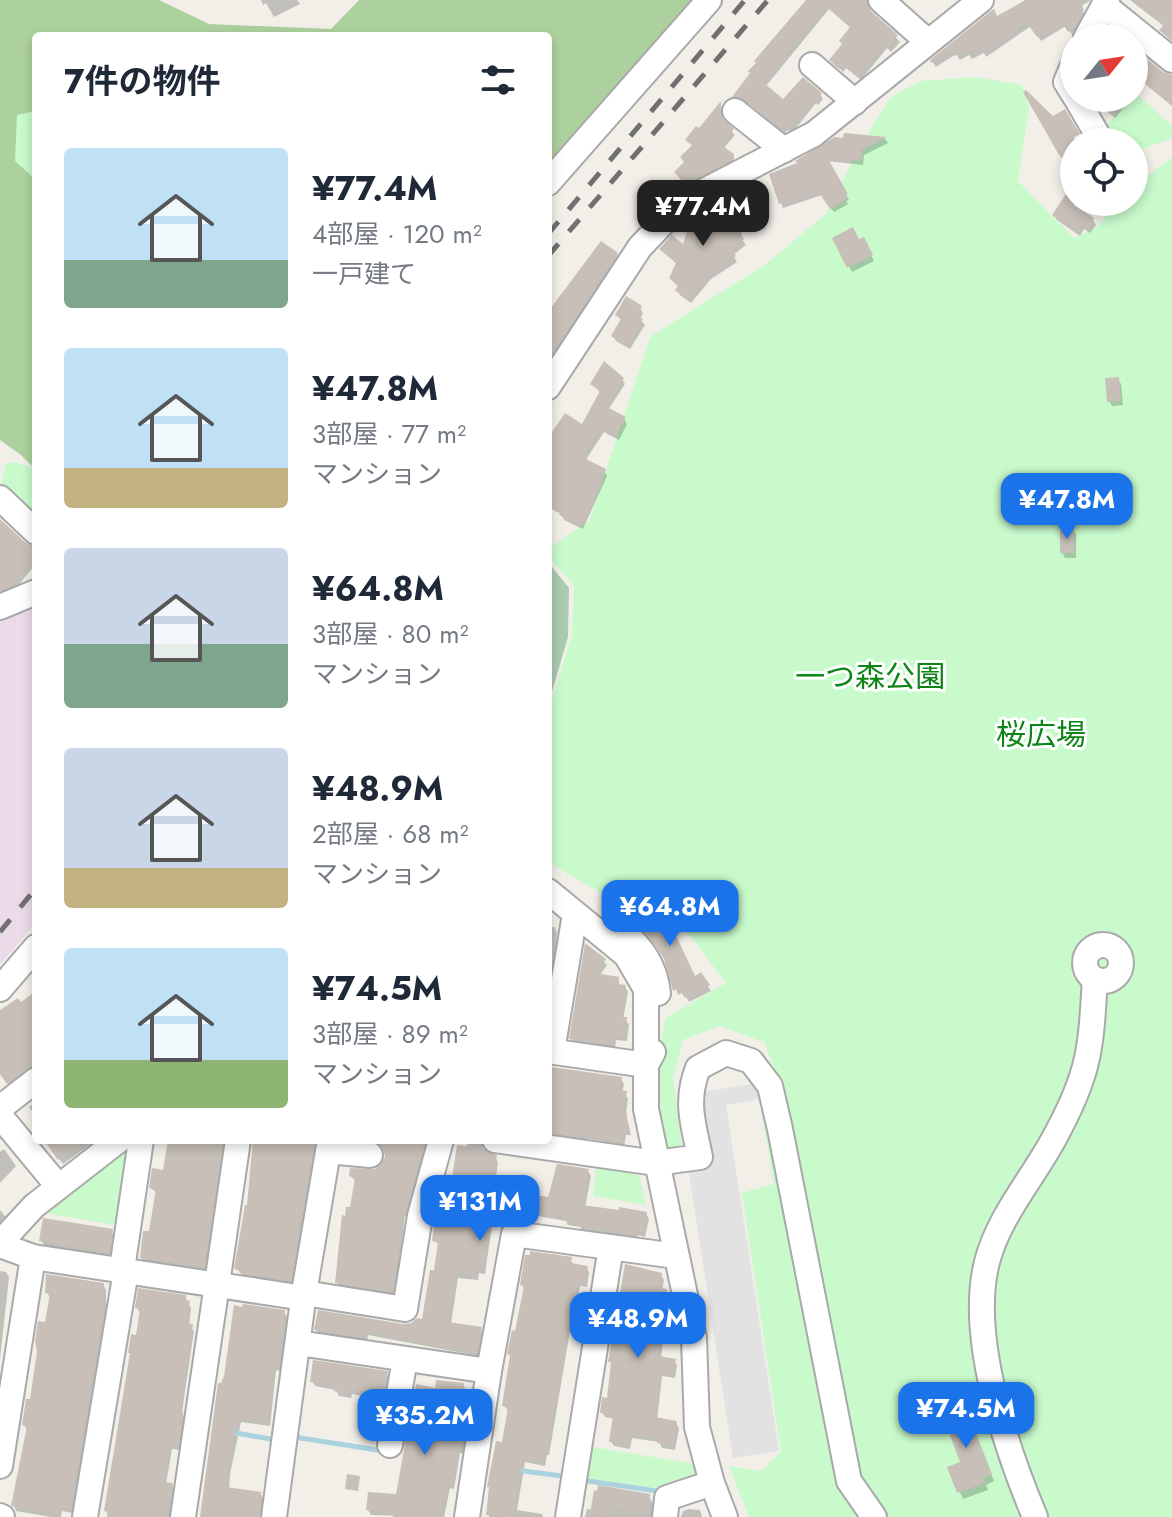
<!DOCTYPE html>
<html lang="ja">
<meta charset="utf-8">
<style>
body{margin:0;font-family:Jost,"Noto Sans JP",sans-serif;background:#f2f2f3;color:#1f2937;height:100vh;display:flex;flex-direction:column;font-size:30px;white-space:nowrap}
*{box-sizing:border-box;margin:0}
p{font-size:26px;color:#747a83}
.icon{flex:none;width:44px;height:44px;fill:none;stroke:currentColor;stroke-width:2;stroke-linecap:round;stroke-linejoin:round}
.map{position:relative;flex:1;overflow:hidden}
.side{position:absolute;left:32px;top:32px;width:520px;height:1112px;display:flex;flex-direction:column;background:#fff;border-radius:8px;box-shadow:0 4px 12px #0003}
.side>*{flex:none}
.needle{width:52px;rotate:60deg}
.tools{position:absolute;left:1060px;top:24px;display:grid;gap:16px}
.tools a{display:grid;place-items:center;width:88px;height:88px;border-radius:50%;background:#fff;box-shadow:0 4px 12px #0003;font-size:40px}
.price{position:absolute;translate:-50% -68px;padding:0 18px;border-radius:16px;background:#1a73e8;color:#fff;font-size:26px;line-height:52px;filter:drop-shadow(0 2px 4px #0008)}
.price::after{content:'';position:absolute;left:50%;top:48px;width:24px;height:18px;margin-left:-12px;background:inherit;clip-path:polygon(0 0,100% 0,50% 100%)}
.price.current{background:#222;color:#fff}
ul{padding:0;list-style:none}
li{display:flex;align-items:center;gap:24px;height:200px;padding:0 32px}
li span{display:grid;place-items:center;flex:none;width:224px;height:160px;border-radius:8px;color:#555}
li>.icon{margin-inline-start:auto}
span .icon{width:96px;height:96px;fill:#fffc;stroke-width:1}
li b{font-size:34px}
h2{display:flex;justify-content:space-between;align-items:center;height:96px;padding:0 32px;font-size:34px}
.map>svg:first-child{display:block}
.industrial{fill:#ebdbe8}
.forest{fill:#add19e}
.cemetery{fill:#aacbaf}
.park{fill:#c8facc}
.parking{fill:#e2e2e2}
.shadow{fill:#0003}
.lines{fill:none;stroke-linecap:round;stroke-linejoin:round}
.stream{stroke:#aad3df;stroke-width:5}
.building{fill:#c7bfb8}
.minor-casing{stroke:#a9a9a9;stroke-width:28}
.minor{stroke:#fff;stroke-width:24}
.rail{stroke:#707070;stroke-width:5;stroke-dasharray:16 16;stroke-linecap:butt}
.labels{text-anchor:middle;stroke-width:6;stroke-linejoin:round;paint-order:stroke}
.park-label{font-size:30px;fill:#0c8416;stroke:#fff}
</style>
<div class="map">
<svg width="1172" height="1517" viewBox="0 0 1172 1517">
<rect width="100%" height="100%" fill="#f2efe9"/>
<polygon class="industrial" points="36,602 36,922 0,965 0,615"/>
<polygon class="forest" points="0,0 159,0 209,24 331,29 359,0 708,0 548,175 548,36 36,36 36,470 21,455 0,440"/>
<polygon class="cemetery" points="548,562 569,588 568,637 548,705"/>
<g class="park">
<polygon points="976,77 1022,85 1029,108 1018,181 1074,238 1100,225 1115,202 1134,202 1134,187 1172,157 1172,1517 749,1517 729,1466 761,1471 781,1452 742,1193 774,1184 762,1115 789,1106 764,1042 719,1026 683,1040 673,1079 682,1150 667,1154 654,1080 665,1018 726,983 656,891 603,894 548,862 548,714 572,634 574,585 548,557 548,549 589,521 650,337 766,264 826,214 859,148 890,98 920,81"/>
<polygon points="1134,91 1172,126 1172,138 1138,151 1134,151 1134,142 1114,142 1102,132 1129,98 1134,98"/>
<polygon points="36,111 36,180 15,161 17,115"/>
<polygon points="16,462 30,467 36,474 36,519 0,490 6,464"/>
<polygon points="126,1147 132,1157 120,1226 46,1213 59,1197"/>
<polygon points="596,1164 634,1170 640,1179 646,1205 593,1196"/>
<polygon points="586,1446 691,1463 697,1474 692,1484 667,1490 580,1477"/>
</g>
<polygon class="parking" points="758,1083 760,1099 726,1105 779,1451 733,1458 677,1096"/>
<g class="shadow">
<polygon points="261,0 297,0 300,4 274,17 266,3 263,5"/>
<polygon points="808,0 869,0 869,10 900,42 891,52 887,48 861,80 846,68 843,72 832,60 852,29 829,9 766,86 783,102 820,94 823,99 818,105 816,103 792,133 788,130 785,133 749,104 737,101 734,97"/>
<polygon points="1025,0 1091,0 1080,7 1086,17 1077,33 1073,36 1066,26 1041,41 1031,26 986,57 984,53 972,59 969,55 960,60 956,54 936,67 932,61"/>
<polygon points="1130,0 1172,0 1172,42 1162,31 1165,27"/>
<polygon points="1109,31 1118,38 1105,38"/>
<polygon points="1134,50 1169,77 1172,76 1172,106 1144,83 1134,95"/>
<polygon points="1098,98 1132,98 1115,118 1103,108"/>
<polygon points="721,104 723,122 735,135 723,149 732,156 735,164 689,188 679,177 693,147 688,140 699,131"/>
<polygon points="846,135 885,139 888,143 864,155 863,165 827,161 849,200 846,201 848,204 834,212 822,195 783,208 781,203 800,164 845,140"/>
<polygon points="722,204 739,228 742,233 739,235 746,245 733,255 737,262 711,279 691,303 680,295 678,290 680,287 671,278 678,265 662,249 684,248 708,214"/>
<polygon points="1054,215 1093,220 1096,225 1090,233 1084,229 1080,236 1057,220"/>
<polygon points="835,239 859,242 863,239 874,261 852,272"/>
<polygon points="617,254 620,259 565,342 563,341 548,363 548,316"/>
<polygon points="640,308 643,313 640,319 645,325 630,349 616,341 613,336 622,321 617,315"/>
<polygon points="622,379 625,384 608,410 624,419 627,424 619,440 604,432 585,461 604,471 607,476 583,529 564,520 561,514 548,507 548,437 550,438 582,427 601,393 592,384"/>
<polygon points="1118,379 1121,384 1123,405 1112,406 1109,401"/>
<polygon points="0,521 25,545 36,549 36,570 33,567 14,591 0,597"/>
<polygon points="1073,530 1076,535 1076,558 1065,558 1062,552"/>
<polygon points="673,923 676,928 672,931 694,978 701,975 711,991 689,1002 683,992 678,995 666,959 643,930"/>
<polygon points="548,926 554,927 557,932 550,986 548,986"/>
<polygon points="587,946 607,965 600,975 618,979 620,986 625,987 628,992 623,1019 629,1024 627,1041 616,1040 615,1049 574,1044 571,1038"/>
<polygon points="0,1013 36,1031 36,1071 11,1087 0,1073"/>
<polygon points="548,1067 621,1079 624,1084 622,1093 628,1098 626,1114 631,1135 626,1135 624,1147 605,1144 603,1141 588,1139 582,1141 548,1136"/>
<polygon points="36,1102 36,1117 29,1107"/>
<polygon points="46,1140 89,1140 91,1144 63,1164"/>
<polygon points="171,1140 227,1140 206,1271 145,1263 142,1258 151,1234 157,1193 151,1188 165,1172"/>
<polygon points="254,1140 317,1140 293,1285 245,1278 236,1268 249,1208"/>
<polygon points="357,1140 428,1140 408,1217 405,1216 395,1296 340,1287 337,1282 356,1182 351,1176 376,1171 387,1158 383,1147 359,1143"/>
<polygon points="469,1140 484,1140 483,1151 495,1157 498,1162 494,1190 550,1199 588,1171 591,1176 585,1208 646,1214 649,1219 645,1237 638,1235 637,1239 583,1231 580,1227 568,1225 566,1221 538,1216 537,1221 521,1218 520,1224 509,1227 492,1225 485,1274 479,1273 478,1280 458,1278 451,1324 480,1329 483,1334 479,1356 368,1335 367,1342 319,1335 316,1330 403,1326 424,1321 440,1246 434,1240"/>
<polygon points="4,1149 16,1166 0,1183 0,1152"/>
<polygon points="0,1210 8,1220 0,1228"/>
<polygon points="111,1231 114,1236 111,1256 44,1245 41,1240"/>
<polygon points="570,1259 574,1265 586,1267 589,1272 587,1287 580,1286 574,1326 571,1325 549,1455 547,1455 545,1466 525,1462 517,1510 542,1514 543,1517 489,1517 492,1474 503,1444 509,1411 504,1406 512,1358 509,1354 517,1334 525,1290 522,1285"/>
<polygon points="0,1271 6,1272 9,1277 0,1359"/>
<polygon points="661,1275 664,1280 662,1290 668,1296 661,1359 674,1360 677,1365 675,1378 662,1376 657,1420 676,1423 679,1428 675,1450 662,1448 659,1442 632,1438 630,1449 614,1446 611,1441 615,1419 605,1417 602,1412 608,1400 613,1366 610,1361"/>
<polygon points="103,1285 106,1290 106,1317 73,1513 62,1511 61,1517 51,1517 16,1511 14,1506 27,1430 24,1425 31,1402 46,1325 50,1298 47,1292"/>
<polygon points="185,1297 191,1308 189,1326 194,1331 185,1391 182,1413 185,1418 180,1450 172,1449 166,1484 172,1485 174,1490 172,1517 109,1517 106,1511 132,1357 130,1352 138,1337 140,1313 137,1308"/>
<polygon points="284,1312 287,1317 282,1358 280,1371 276,1370 270,1426 241,1422 230,1474 229,1489 260,1493 263,1498 261,1517 202,1517 219,1385"/>
<polygon points="386,1373 389,1378 386,1400 352,1394 351,1398 339,1396 336,1390 315,1386 312,1381"/>
<polygon points="463,1385 466,1390 464,1405 459,1404 458,1408 445,1407 442,1430 463,1434 467,1440 465,1454 460,1453 454,1489 450,1488 444,1517 371,1515 368,1510 398,1496 437,1390"/>
<polygon points="970,1412 975,1424 972,1425 994,1481 986,1485 988,1490 963,1499 949,1468 963,1463"/>
<polygon points="648,1496 654,1505 653,1517 585,1517 587,1509 593,1510"/>
<polygon points="689,1509 700,1510 702,1517 681,1517 683,1511"/>
</g>
<g class="lines">
<g class="stream">
<polyline points="231,1432 276,1440"/>
<polyline points="294,1437 384,1451"/>
<polyline points="516,1470 562,1476"/>
<polyline points="582,1480 663,1492"/>
</g>
</g>
<g class="building">
<polygon points="806,0 866,0 871,11 898,35 887,48 883,45 858,76 843,64 839,69 829,60 842,44 839,41 850,27 826,6 763,82 783,99 803,77 822,93 815,102 813,100 788,129 784,126 782,129 744,99 732,97 750,73 748,71 756,63 754,61"/>
<polygon points="1026,0 1079,0 1084,10 1075,27 1068,32 1062,22 1037,37 1026,22 1005,36 1006,38 981,53 979,48 967,55 964,50 955,56 951,50 931,63 930,60 991,11 994,9 997,16"/>
<polygon points="1136,0 1168,0 1172,4 1172,41 1159,30 1164,25"/>
<polygon points="1134,49 1163,72 1172,75 1172,105 1134,74"/>
<polygon points="1026,90 1053,116 1065,109 1080,134 1074,137 1074,171 1059,155 1023,92"/>
<polygon points="1093,98 1126,98 1111,114"/>
<polygon points="721,101 721,117 734,129 721,145 734,154 734,159 685,184 674,172 684,162 680,157 692,145 685,140 696,126 699,128"/>
<polygon points="844,133 887,137 862,150 861,161 827,157 848,194 845,195 847,199 830,209 818,191 779,204 769,174 797,163 795,161 835,137 843,138"/>
<polygon points="1074,182 1074,205 1094,218 1087,229 1081,225 1076,232 1052,215"/>
<polygon points="722,201 741,227 738,229 744,239 732,250 736,256 709,274 687,300 675,290 678,286 669,278 676,263 659,249 672,235 683,244 689,225 696,220 693,214 706,207 709,211"/>
<polygon points="853,227 859,239 864,237 873,255 847,268 832,238"/>
<polygon points="601,241 618,253 562,338 560,337 548,355 548,312"/>
<polygon points="626,296 642,306 637,315 643,319 627,346 611,336 621,319 615,315"/>
<polygon points="604,361 624,378 605,406 626,417 616,436 601,428 582,457 606,469 581,525 559,515 561,511 548,505 548,438 565,413 582,424 600,391 590,384"/>
<polygon points="1119,377 1121,401 1107,402 1105,378"/>
<polygon points="0,519 26,543 36,547 36,569 30,564 11,586 0,591"/>
<polygon points="1060,528 1074,528 1075,553 1060,553"/>
<polygon points="654,897 660,907 663,906 675,922 671,925 695,976 701,972 710,985 685,998 678,988 673,991 664,959 653,941 638,925 640,924 634,915"/>
<polygon points="585,943 606,959 596,973 619,977 618,984 626,985 621,1017 627,1017 625,1037 614,1036 613,1045 569,1039"/>
<polygon points="36,991 36,1065 27,1068 7,1084 0,1074 0,1010 18,998 21,1002"/>
<polygon points="551,1067 622,1077 620,1090 627,1091 623,1112 627,1113 626,1121 630,1132 624,1131 622,1143 600,1140 600,1137 584,1134 578,1137 548,1131 548,1089"/>
<polygon points="44,1140 87,1140 58,1160"/>
<polygon points="168,1140 223,1140 204,1267 140,1258 143,1231 149,1231 156,1189 149,1188 152,1168 163,1170"/>
<polygon points="253,1140 313,1140 291,1281 240,1273 241,1270 234,1269 245,1205 247,1205"/>
<polygon points="371,1140 387,1140 424,1146 405,1212 403,1212 393,1292 335,1283 342,1215 345,1216 346,1207 350,1207 355,1178 349,1176 350,1168 375,1169 385,1157 383,1148"/>
<polygon points="457,1145 484,1149 497,1155 491,1188 548,1197 557,1164 589,1169 582,1205 619,1210 619,1207 647,1212 643,1233 636,1231 635,1235 578,1226 578,1222 563,1220 564,1217 536,1212 535,1216 519,1214 518,1219 505,1222 490,1221 483,1269 477,1268 476,1276 456,1273 448,1322 482,1327 477,1351 458,1350 366,1331 365,1338 314,1330 318,1310 403,1324 411,1323 417,1318 422,1319 430,1270 434,1270 438,1242 432,1241 435,1217 446,1179 452,1179"/>
<polygon points="43,1218 113,1229 109,1252 39,1241"/>
<polygon points="530,1251 572,1257 571,1263 588,1266 585,1283 578,1282 571,1321 569,1321 547,1451 544,1451 543,1462 523,1458 513,1517 503,1517 486,1515 489,1487 487,1487 496,1441 502,1442 508,1407 502,1406 510,1355 507,1354 512,1330 515,1331 524,1286 520,1285 525,1255 530,1255"/>
<polygon points="625,1264 662,1273 660,1288 667,1289 659,1356 676,1359 673,1374 660,1372 655,1417 677,1421 673,1446 657,1443 658,1438 630,1434 628,1445 609,1442 613,1415 600,1413 602,1397 607,1398 611,1362 608,1362"/>
<polygon points="46,1274 104,1283 104,1311 71,1509 60,1507 59,1515 11,1506 27,1426 22,1425 26,1399 30,1399 37,1352 35,1341 38,1321 45,1322 50,1294 45,1293"/>
<polygon points="138,1288 186,1295 186,1300 190,1301 186,1323 193,1324 180,1410 183,1411 178,1446 170,1445 163,1482 173,1483 168,1517 107,1517 108,1512 104,1511 130,1353 128,1353 131,1334 136,1335 140,1309 135,1308"/>
<polygon points="243,1304 285,1310 281,1351 278,1367 274,1366 269,1397 272,1397 268,1422 238,1418 228,1467 226,1487 261,1492 259,1517 200,1517 218,1383 221,1383 224,1376 234,1305 242,1307"/>
<polygon points="313,1360 388,1371 383,1396 350,1390 349,1394 334,1391 335,1386 310,1382"/>
<polygon points="436,1380 464,1383 462,1400 456,1399 456,1403 443,1402 439,1428 465,1432 462,1449 458,1448 452,1484 448,1483 446,1500 443,1500 439,1517 393,1517 393,1513 366,1510 368,1492 396,1494 416,1384 435,1388"/>
<polygon points="967,1403 973,1417 970,1418 992,1474 983,1477 985,1483 957,1493 947,1467 960,1462 942,1414"/>
<polygon points="347,1474 360,1476 358,1491 345,1489"/>
<polygon points="598,1485 650,1494 648,1511 640,1509 639,1512 613,1507 612,1517 590,1514 594,1490 597,1491"/>
</g>
<g class="lines">
<defs>
<g id="minor">
<polyline points="881,0 927,41"/>
<polyline points="1104,5 1172,60"/>
<polyline points="1086,38 1107,0"/>
<polyline points="1074,63 1066,82 1074,95"/>
<polyline points="812,65 855,102"/>
<polyline points="1076,98 1097,134"/>
<polyline points="735,111 784,150"/>
<polyline points="548,183 709,0"/>
<polyline points="548,387 640,247 683,202 814,134 981,0"/>
<polyline points="0,498 36,532"/>
<polyline points="0,607 36,592"/>
<polyline points="548,891 626,955 646,989 646,1109 694,1338 697,1427 712,1483 725,1517"/>
<path d="M621,930C642,947 655,966 658,993"/>
<circle cx="1103" cy="963" r="18"/>
<polyline points="0,989 36,947"/>
<polyline points="548,1051 646,1065 653,1052"/>
<polyline points="552,1051 575,914"/>
<polyline points="0,1108 36,1080"/>
<polyline points="0,1116 58,1186"/>
<path d="M495,1140L656,1163L700,1157C693,1123 685,1101 698,1068L726,1053L751,1061L770,1086L780,1129L849,1481L874,1517"/>
<polyline points="328,1151 370,1155"/>
<polyline points="0,1243 34,1206 119,1140"/>
<polyline points="0,1245 33,1257 304,1298"/>
<polyline points="304,1293 405,1309 420,1216 441,1140"/>
<polyline points="298,1343 489,1371"/>
<polyline points="390,1445 405,1359"/>
<polyline points="0,1466 33,1257"/>
<polyline points="0,1516 2,1517"/>
<polyline points="85,1517 124,1283 122,1269 141,1140"/>
<polyline points="183,1517 238,1140"/>
<polyline points="274,1517 304,1293 330,1140"/>
<polyline points="467,1517 489,1371 514,1234 676,1256"/>
<polyline points="568,1517 611,1247"/>
<polyline points="665,1517 667,1498 712,1483"/>
<path d="M1035,1517C1006,1448 968,1336 987,1262C999,1215 1035,1176 1057,1133C1071,1107 1085,1077 1089,1047C1093,1025 1093,1003 1095,980"/>
</g>
</defs>
<use href="#minor" class="minor-casing"/>
<use href="#minor" class="minor"/>
<g class="rail">
<polyline points="548,234 745,0"/>
<polyline points="548,256 768,0"/>
<polyline points="0,932 36,888"/>
</g>
</g>
<g class="labels">
<g class="park-label">
<text x="870" y="687">一つ森公園</text>
<text x="1041" y="745">桜広場</text>
</g>
</g>
</svg>
<div class="tools">
<a><svg class="needle" viewBox="-14 -14 28 28"><path d="M0-13l5 13h-10z" fill="#e53935"/><path d="M0 13l5-13h-10z" fill="#747a83"/></svg></a>
<a><svg class="icon" aria-label="locate" viewBox="0 0 24 24"><circle cx="12" cy="12" r="6"/><path d="M12 2v4M12 18v4M2 12h4M18 12h4"/></svg></a>
</div>
<b class="price current" style="left:703px;top:248px">¥77.4M</b>
<b class="price" style="left:1067px;top:541px">¥47.8M</b>
<b class="price" style="left:670px;top:948px">¥64.8M</b>
<b class="price" style="left:480px;top:1243px">¥131M</b>
<b class="price" style="left:638px;top:1360px">¥48.9M</b>
<b class="price" style="left:966px;top:1450px">¥74.5M</b>
<b class="price" style="left:425px;top:1457px">¥35.2M</b>
<section class="side">
<h2>7件の物件<svg class="icon" aria-label="filters" viewBox="0 0 24 24"><path d="M4 7h16M4 17h16"/><circle cx="9" cy="7" r="2"/><circle cx="15" cy="17" r="2"/></svg></h2>
<ul>
<li><span style="background:linear-gradient(#bfe0f5 70%,#7fa58c 0)"><svg class="icon" aria-label="home" viewBox="0 0 24 24"><path d="M3 11l9-7 9 7M6 9v11h12V9"/></svg></span><div><b>¥77.4M</b><p>4部屋 · 120 m²</p><p>一戸建て</p></div></li>
<li><span style="background:linear-gradient(#bfe0f5 75%,#c2b280 0)"><svg class="icon" aria-label="home" viewBox="0 0 24 24"><path d="M3 11l9-7 9 7M6 9v11h12V9"/></svg></span><div><b>¥47.8M</b><p>3部屋 · 77 m²</p><p>マンション</p></div></li>
<li><span style="background:linear-gradient(#c9d6e8 60%,#7fa58c 0)"><svg class="icon" aria-label="home" viewBox="0 0 24 24"><path d="M3 11l9-7 9 7M6 9v11h12V9"/></svg></span><div><b>¥64.8M</b><p>3部屋 · 80 m²</p><p>マンション</p></div></li>
<li><span style="background:linear-gradient(#c9d6e8 75%,#c2b280 0)"><svg class="icon" aria-label="home" viewBox="0 0 24 24"><path d="M3 11l9-7 9 7M6 9v11h12V9"/></svg></span><div><b>¥48.9M</b><p>2部屋 · 68 m²</p><p>マンション</p></div></li>
<li><span style="background:linear-gradient(#bfe0f5 70%,#8fb573 0)"><svg class="icon" aria-label="home" viewBox="0 0 24 24"><path d="M3 11l9-7 9 7M6 9v11h12V9"/></svg></span><div><b>¥74.5M</b><p>3部屋 · 89 m²</p><p>マンション</p></div></li>
</ul>
</section>
</div>
